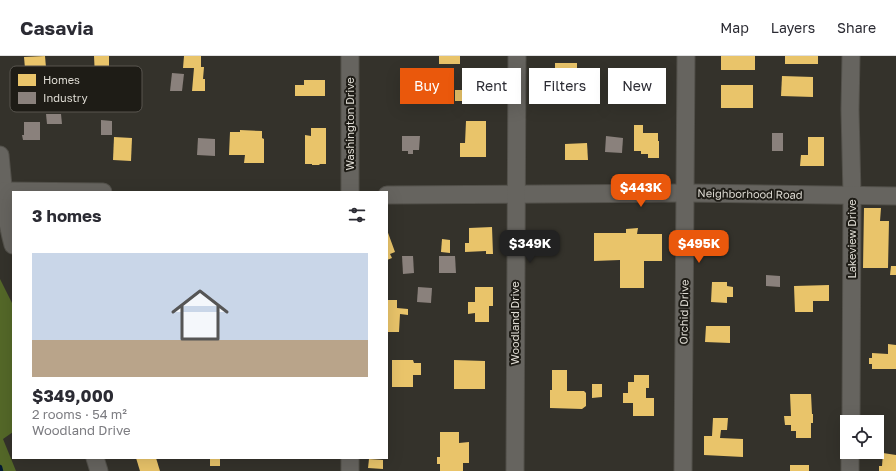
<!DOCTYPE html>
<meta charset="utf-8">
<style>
body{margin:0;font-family:"Golos Text",sans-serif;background:#f2f2f3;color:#2b2b33;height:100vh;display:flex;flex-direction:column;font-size:15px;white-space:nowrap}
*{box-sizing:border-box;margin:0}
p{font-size:13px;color:#7c7c81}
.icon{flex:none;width:22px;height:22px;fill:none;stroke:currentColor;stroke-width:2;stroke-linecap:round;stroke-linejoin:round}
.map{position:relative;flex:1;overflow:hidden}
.sheet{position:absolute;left:12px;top:135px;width:376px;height:268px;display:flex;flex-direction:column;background:#fff;border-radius:0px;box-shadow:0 4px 16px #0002}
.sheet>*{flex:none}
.guide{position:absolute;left:400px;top:12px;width:380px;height:36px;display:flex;gap:8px}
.controls{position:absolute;left:840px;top:359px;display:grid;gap:8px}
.controls a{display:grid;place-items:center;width:44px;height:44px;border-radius:0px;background:#fff;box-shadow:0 4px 16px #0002;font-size:20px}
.price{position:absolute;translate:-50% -34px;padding:0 9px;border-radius:8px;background:#ea580c;color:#fff;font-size:13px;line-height:26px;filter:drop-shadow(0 1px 2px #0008)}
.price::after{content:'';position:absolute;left:50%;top:24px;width:12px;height:9px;margin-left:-6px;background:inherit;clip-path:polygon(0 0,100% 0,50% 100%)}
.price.active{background:#222;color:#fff}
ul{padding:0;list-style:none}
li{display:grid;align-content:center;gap:8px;height:212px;padding:0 20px}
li+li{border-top:1px solid #e1e1e2}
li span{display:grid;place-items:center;height:124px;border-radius:0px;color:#555}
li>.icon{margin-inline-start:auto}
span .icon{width:72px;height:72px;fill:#fffc;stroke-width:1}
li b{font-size:17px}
h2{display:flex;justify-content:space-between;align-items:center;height:48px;padding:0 20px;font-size:17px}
.pill{padding:0 14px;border-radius:0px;background:#fff;box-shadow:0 4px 16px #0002;font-size:14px;line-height:36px}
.pill.active{background:#ea580c;color:#fff}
header{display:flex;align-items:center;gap:24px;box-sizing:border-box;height:56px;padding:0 20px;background:#fff;border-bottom:1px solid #e1e1e2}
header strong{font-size:19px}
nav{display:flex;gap:22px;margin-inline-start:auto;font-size:14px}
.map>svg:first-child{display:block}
.forest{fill:#546828}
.homes{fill:#e9c46a}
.industry{fill:#8a817c}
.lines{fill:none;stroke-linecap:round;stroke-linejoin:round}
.stream{stroke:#051b33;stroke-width:4.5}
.minor-casing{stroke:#52504a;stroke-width:19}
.minor{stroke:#66645f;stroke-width:17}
.labels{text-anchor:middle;stroke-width:4;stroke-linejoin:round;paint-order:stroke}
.street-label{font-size:11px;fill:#dedbd3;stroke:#1e1c16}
.key{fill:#1e1c16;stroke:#58554f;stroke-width:1}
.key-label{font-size:11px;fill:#dedbd3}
</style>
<header>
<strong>Casavia</strong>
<nav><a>Map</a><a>Layers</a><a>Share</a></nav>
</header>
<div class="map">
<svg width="896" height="415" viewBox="0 0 896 415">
<rect width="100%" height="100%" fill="#34322b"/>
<polygon class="forest" points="0,223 13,249 13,376 3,383 16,415 0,415"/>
<g class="homes">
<polygon points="45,0 48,34 27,35 24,1"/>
<polygon points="94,0 109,0 109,28 100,28 100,20 95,21"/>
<polygon points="184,0 201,0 201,11 204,11 203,23 205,23 205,35 192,35 194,12 183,12"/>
<rect x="439" y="0" width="21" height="8"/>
<rect x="721" y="0" width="34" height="14"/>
<rect x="785" y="0" width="33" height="8"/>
<polygon points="555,7 577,7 577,34 556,34 556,23 554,23 554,18 555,18"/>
<rect x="440" y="19" width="9" height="11"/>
<polygon points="782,20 813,21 813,41 781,40"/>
<polygon points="462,23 480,23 480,31 483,31 483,35 480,35 480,42 467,42 467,45 455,45 455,34 462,34"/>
<polygon points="304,24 325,24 325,40 295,40 295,29 304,29"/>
<rect x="721" y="29" width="32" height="23"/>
<polygon points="466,65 486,65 486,101 460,101 460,87 465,87"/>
<polygon points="634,69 643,69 643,77 658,77 658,85 659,85 659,102 648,102 648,98 641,98 641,95 634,95"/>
<polygon points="311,72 326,72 326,108 319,108 320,109 312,109 312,108 305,108 305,79 311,80"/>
<polygon points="240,74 262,75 262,82 264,83 264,107 244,107 245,99 229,99 230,76 240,76"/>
<polygon points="114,81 132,82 131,105 113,104"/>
<polygon points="808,81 824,81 824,110 800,110 801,99 808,99"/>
<polygon points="587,87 588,104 565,104 565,88"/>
<polygon points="864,152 881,152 880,165 889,165 888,212 863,212"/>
<polygon points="492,171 493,198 486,198 486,195 465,196 465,187 469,187 469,172"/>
<polygon points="638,172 637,178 662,178 662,205 644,205 644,232 620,232 620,204 594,205 594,177 626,177 626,173"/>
<polygon points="387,174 395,196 390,198 392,202 387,204"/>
<polygon points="442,183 450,184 450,197 441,196"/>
<polygon points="891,210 896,210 896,219 890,219"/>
<polygon points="712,226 727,226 727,230 733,231 733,241 727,241 727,247 711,246"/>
<polygon points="829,229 829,245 813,245 813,256 795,256 794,230"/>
<polygon points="475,231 493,231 493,250 489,250 489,266 475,266 475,257 468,258 468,246 475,246"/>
<polygon points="387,244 397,244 397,252 408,253 408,259 400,258 399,276 387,276"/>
<polygon points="706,270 730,270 730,287 705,286"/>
<polygon points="888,288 896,289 896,313 872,313 872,308 869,308 869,302 872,302 872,297 888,298"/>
<polygon points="392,304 413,304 414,307 421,307 421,319 413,319 413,331 392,331"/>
<polygon points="454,304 485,305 485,333 454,333"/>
<polygon points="552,314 567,314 567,335 584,335 586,337 586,350 582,353 550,352 550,334 552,334"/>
<polygon points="634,319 649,319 649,332 646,332 646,342 654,342 654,360 633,360 633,347 623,347 623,337 628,337 628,326 634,326"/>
<polygon points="592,328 602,328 602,341 592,342"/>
<polygon points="790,338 811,338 812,358 813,358 813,367 811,367 811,382 796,382 796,375 791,375 791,369 785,369 784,360 791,360"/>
<polygon points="713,362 728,362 727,374 721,374 720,382 743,383 743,401 704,399 704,380 712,380"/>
<polygon points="440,376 459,376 459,387 469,386 469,407 463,407 463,415 440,415 440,408 437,408 437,401 440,401"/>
<polygon points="883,397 896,399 896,415 879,415 879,410 882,410"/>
<polygon points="136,402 156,402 160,415 140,415"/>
<rect x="210" y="402" width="10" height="8"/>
<polygon points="369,403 383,404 383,413 368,412"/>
<rect x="790" y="409" width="19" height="6"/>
</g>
<g class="industry">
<polygon points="172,17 184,18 182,35 170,35"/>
<rect x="574" y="36" width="20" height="11"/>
<polygon points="46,58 61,58 62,68 47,68"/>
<polygon points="101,64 112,65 112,79 101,79"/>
<polygon points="24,66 40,66 40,84 23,84 22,79 24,79"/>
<rect x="772" y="77" width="11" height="18"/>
<polygon points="402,80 420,80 419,94 413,94 413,98 408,98 408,95 402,95"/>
<polygon points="606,80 623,82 622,97 605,96"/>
<polygon points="198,82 215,83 215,100 197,99"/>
<polygon points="402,200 413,200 414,217 403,218"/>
<polygon points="439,200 455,200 456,217 439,217"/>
<polygon points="766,219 780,220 780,231 766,230"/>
<polygon points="418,231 432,232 431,247 417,246"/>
</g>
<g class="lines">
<polyline class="stream" points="0,411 1,415"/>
<defs>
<g id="minor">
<polyline points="350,0 350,136"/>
<polyline points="851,0 850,54 852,139 851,366"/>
<path d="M0,99C3,129 5,160 13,189"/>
<polyline points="4,135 103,136"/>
<polyline points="387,139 686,137 896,140"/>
<polyline points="95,402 99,415"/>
<polyline points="350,415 350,402"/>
<polyline points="515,415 517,0"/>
<polyline points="683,415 686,0"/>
<polyline points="850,415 850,396"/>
</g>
</defs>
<use href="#minor" class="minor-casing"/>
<use href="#minor" class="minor"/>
</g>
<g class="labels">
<g class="street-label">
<text transform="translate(350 68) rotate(-90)" y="4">Washington Drive</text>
<text transform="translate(750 138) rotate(1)" y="4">Neighborhood Road</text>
<text transform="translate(852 183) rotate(-90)" y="4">Lakeview Drive</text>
<text transform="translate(684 256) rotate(-89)" y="4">Orchid Drive</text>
<text transform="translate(515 267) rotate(-90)" y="4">Woodland Drive</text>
</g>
</g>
<rect x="10" y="10" width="132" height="46" rx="6" class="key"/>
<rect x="18" y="18" width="18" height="12" fill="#e9c46a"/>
<rect x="18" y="36" width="18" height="12" fill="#8a817c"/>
<g class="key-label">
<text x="43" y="28">Homes</text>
<text x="43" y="46">Industry</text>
</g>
</svg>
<div class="controls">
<a><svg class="icon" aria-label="locate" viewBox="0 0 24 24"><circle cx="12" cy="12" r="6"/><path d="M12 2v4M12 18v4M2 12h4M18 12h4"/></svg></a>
</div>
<b class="price" style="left:641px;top:152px">$443K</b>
<b class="price active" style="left:530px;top:208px">$349K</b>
<b class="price" style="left:699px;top:208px">$495K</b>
<div class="guide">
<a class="pill active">Buy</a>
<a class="pill">Rent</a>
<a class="pill">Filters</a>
<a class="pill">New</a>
</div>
<section class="sheet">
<h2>3 homes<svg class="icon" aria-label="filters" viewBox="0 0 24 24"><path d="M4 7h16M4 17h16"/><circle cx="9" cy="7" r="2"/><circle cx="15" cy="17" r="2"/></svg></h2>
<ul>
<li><span style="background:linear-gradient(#c9d6e8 70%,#b9a48a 0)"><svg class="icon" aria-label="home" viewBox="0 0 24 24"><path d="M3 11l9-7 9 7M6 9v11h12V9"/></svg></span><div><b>$349,000</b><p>2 rooms · 54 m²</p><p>Woodland Drive</p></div></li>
</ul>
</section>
</div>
